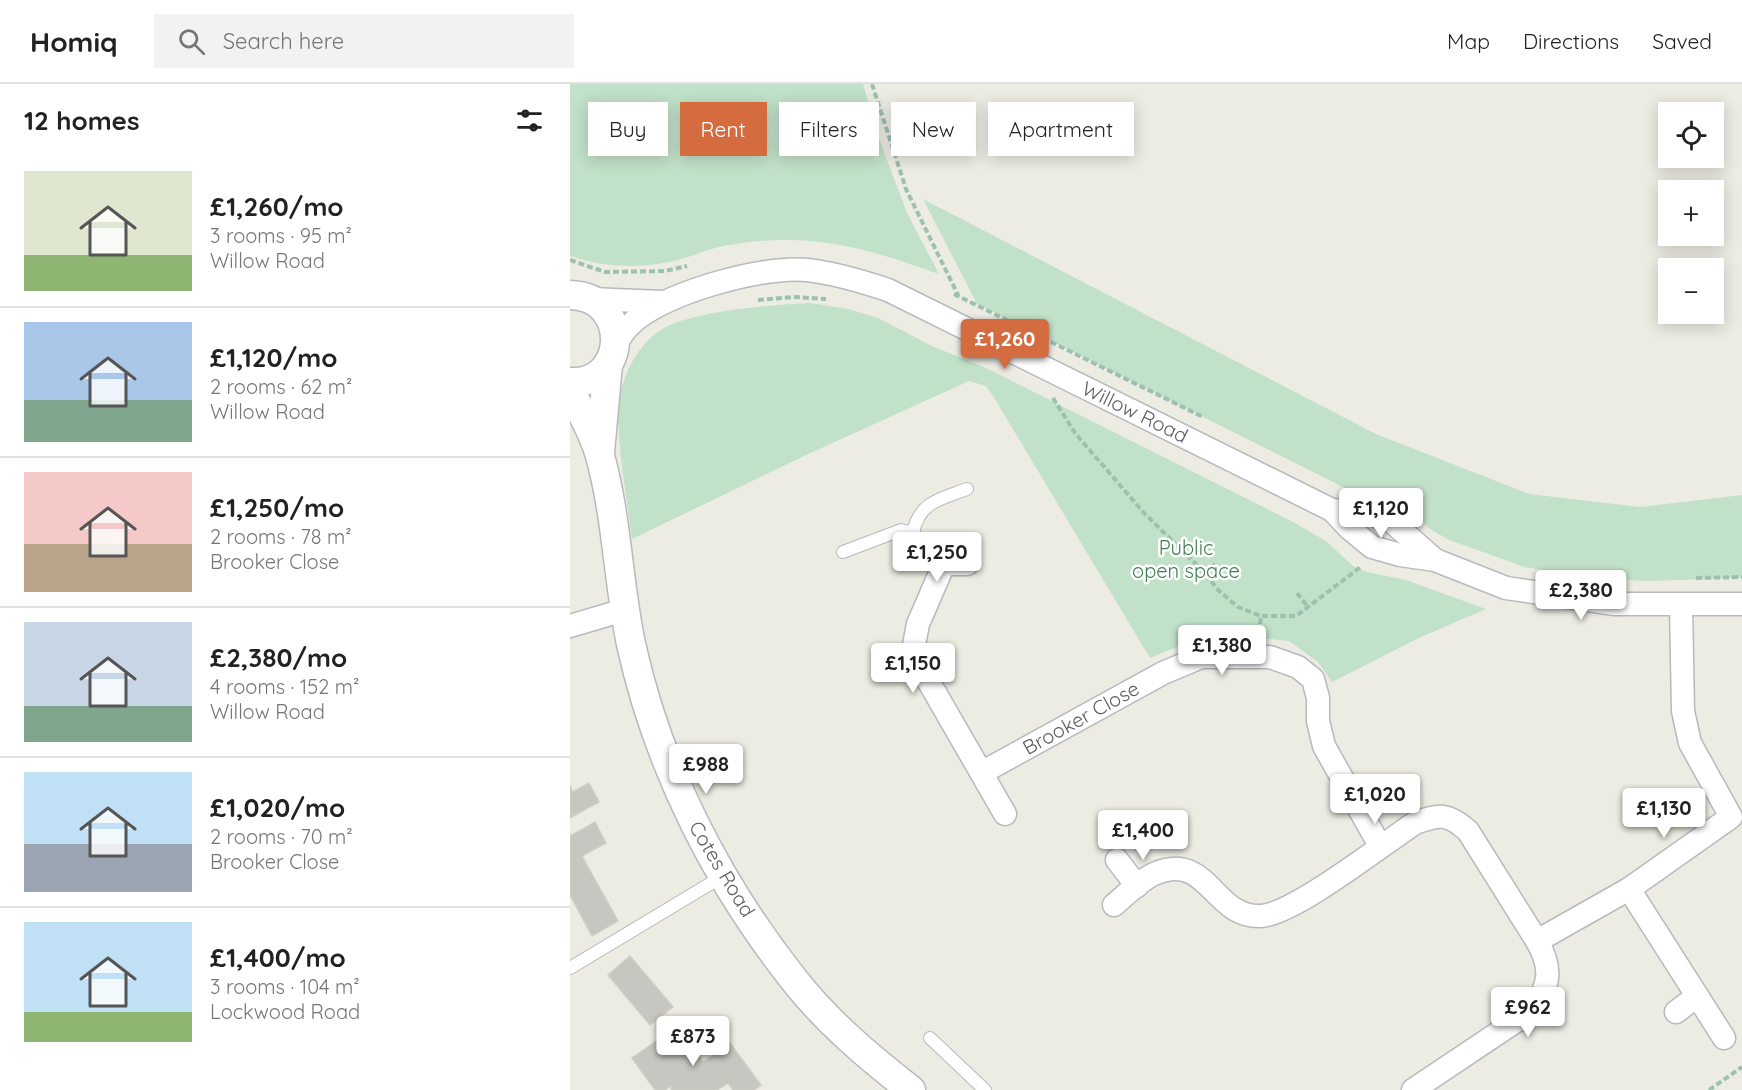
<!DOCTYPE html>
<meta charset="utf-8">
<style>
body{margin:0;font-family:Quicksand,sans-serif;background:#f2f2f2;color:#222;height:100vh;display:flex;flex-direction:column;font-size:22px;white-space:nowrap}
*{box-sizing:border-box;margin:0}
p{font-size:20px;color:#767676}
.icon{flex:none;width:33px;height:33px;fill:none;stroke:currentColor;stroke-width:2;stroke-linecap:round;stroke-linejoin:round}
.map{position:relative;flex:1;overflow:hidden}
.details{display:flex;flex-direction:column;background:#fff;width:570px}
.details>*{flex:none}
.banner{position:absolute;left:18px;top:18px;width:570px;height:54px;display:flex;gap:12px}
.tools{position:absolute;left:1088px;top:18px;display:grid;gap:12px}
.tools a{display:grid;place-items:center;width:66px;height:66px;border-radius:0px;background:#fff;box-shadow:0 3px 15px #0003;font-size:30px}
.price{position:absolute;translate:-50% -51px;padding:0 14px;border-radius:6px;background:#fff;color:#222;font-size:20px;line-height:39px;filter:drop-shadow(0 2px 3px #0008)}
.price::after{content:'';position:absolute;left:50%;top:36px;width:18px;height:14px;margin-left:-9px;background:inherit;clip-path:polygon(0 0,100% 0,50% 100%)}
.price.selected{background:#d56c40;color:#fff}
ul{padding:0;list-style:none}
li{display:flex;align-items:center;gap:18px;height:150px;padding:0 24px}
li+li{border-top:2px solid #e0e0e0}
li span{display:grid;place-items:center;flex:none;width:168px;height:120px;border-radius:0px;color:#555}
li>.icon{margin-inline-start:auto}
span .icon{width:72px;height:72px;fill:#fffc;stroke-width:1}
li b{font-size:26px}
h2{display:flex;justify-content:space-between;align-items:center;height:72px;padding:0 24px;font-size:26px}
.pill{padding:0 21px;border-radius:0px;background:#fff;box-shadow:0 3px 15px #0003;font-size:21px;line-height:54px}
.pill.selected{background:#d56c40;color:#fff}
header{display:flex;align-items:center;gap:36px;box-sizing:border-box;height:84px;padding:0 30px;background:#fff;border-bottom:2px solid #e0e0e0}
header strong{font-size:28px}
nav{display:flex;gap:33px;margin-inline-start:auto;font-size:21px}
.search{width:420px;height:54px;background:#f2f2f2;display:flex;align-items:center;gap:15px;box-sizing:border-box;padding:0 21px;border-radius:0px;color:#767676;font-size:22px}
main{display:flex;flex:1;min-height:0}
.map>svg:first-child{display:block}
.green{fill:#c2e1c9}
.building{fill:#c7c6c0;stroke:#d0cfc2;stroke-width:1.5}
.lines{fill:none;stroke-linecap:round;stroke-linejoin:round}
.service-casing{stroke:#b8b9be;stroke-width:14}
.minor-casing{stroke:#b8b9be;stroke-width:25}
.tertiary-casing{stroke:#b8b9be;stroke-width:31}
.path{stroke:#9cc1af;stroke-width:4;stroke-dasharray:6 3;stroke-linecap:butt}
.service{stroke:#fff;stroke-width:12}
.minor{stroke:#fff;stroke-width:22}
.tertiary{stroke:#fff;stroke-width:28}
.labels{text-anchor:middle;stroke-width:5;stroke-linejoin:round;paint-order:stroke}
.street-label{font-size:20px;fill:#5b5d62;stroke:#fff}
.park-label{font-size:20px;fill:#3e7e4f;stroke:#fff}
</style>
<header>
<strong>Homiq</strong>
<div class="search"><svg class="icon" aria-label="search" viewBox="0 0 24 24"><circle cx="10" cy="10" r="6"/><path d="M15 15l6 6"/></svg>Search here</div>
<nav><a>Map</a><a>Directions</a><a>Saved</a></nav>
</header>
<main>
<section class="details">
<h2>12 homes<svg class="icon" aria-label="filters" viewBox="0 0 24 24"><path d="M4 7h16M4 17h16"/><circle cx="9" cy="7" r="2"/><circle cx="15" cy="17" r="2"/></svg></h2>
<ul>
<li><span style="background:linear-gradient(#dfe7d0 70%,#8fb573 0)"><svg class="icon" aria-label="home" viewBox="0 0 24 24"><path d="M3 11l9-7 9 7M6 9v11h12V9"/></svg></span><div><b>£1,260/mo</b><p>3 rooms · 95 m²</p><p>Willow Road</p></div></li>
<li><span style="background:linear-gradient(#a9c7e8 65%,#7fa58c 0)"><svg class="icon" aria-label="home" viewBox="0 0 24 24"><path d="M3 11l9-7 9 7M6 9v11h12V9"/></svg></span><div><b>£1,120/mo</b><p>2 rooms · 62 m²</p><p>Willow Road</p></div></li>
<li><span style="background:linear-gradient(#f6c9c9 60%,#b9a48a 0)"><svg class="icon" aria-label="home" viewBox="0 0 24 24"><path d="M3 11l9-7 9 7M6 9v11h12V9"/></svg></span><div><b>£1,250/mo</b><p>2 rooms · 78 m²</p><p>Brooker Close</p></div></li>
<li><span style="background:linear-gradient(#c9d6e8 70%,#7fa58c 0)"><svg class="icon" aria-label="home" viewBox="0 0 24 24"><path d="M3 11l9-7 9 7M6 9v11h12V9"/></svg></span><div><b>£2,380/mo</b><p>4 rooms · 152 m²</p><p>Willow Road</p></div></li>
<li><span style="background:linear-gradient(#bfe0f5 60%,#9aa5b1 0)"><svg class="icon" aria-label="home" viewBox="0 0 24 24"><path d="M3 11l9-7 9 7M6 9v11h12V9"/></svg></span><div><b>£1,020/mo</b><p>2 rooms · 70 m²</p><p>Brooker Close</p></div></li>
<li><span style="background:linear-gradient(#bfe0f5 75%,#8fb573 0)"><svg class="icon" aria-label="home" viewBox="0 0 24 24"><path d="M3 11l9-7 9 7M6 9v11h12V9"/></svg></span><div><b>£1,400/mo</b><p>3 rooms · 104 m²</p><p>Lockwood Road</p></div></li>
</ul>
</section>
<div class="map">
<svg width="1172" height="1006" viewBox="0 0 1172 1006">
<rect width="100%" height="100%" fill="#ecece3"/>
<g class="green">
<path d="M0,0H293L308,52L337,129L369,190C296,164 243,148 165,160C145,162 126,171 108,176C71,185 36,184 0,172Z"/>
<polygon points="353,115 806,350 959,410 1070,423 1172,411 1172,494 1076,497 1014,493 955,483 879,456 860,445 829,416 813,410 777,405 407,220"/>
<path d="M240,219L278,225L308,234L362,262L416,284L723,438L756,457L783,482L797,488L836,496L916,525L851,553L762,598L748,578L719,557L681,553L622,557L580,574L425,315L416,302L399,297L234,372L62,455C57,415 49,373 48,332C48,299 66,258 96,243C130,226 202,221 240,219Z"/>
</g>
<g class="building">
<polygon points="19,699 29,718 0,734 0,702 3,708"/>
<polygon points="25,738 36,759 12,772 48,837 22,852 0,811 0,752"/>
<polygon points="60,872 103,923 80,941 38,891"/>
<polygon points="108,942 133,978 160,959 191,1001 184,1006 163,1006 158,999 147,1006 102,1006 100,1002 95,1006 85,1006 62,974"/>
</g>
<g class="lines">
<defs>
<g id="service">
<path d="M343,449C349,418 370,415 397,405"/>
<polyline points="273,468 331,446 343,449 357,465"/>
<polyline points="0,884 153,792"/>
<polyline points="360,954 415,1006"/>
</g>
<g id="minor">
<polyline points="20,215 93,218"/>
<path d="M45,260C50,254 54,247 59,242C88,210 194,181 237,186C264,189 291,197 318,206L762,426L802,430L821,437L865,476"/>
<polyline points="762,426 779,444 802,463 830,471 865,476 936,504 1044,520 1172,520"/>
<polyline points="357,465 374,480 397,480"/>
<polyline points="374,480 348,540 344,561 352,586 435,730"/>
<polyline points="1111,521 1113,627 1120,659 1161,733 1059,805 1154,954"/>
<polyline points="0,542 54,526"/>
<polyline points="413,688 593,589 631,573 700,573 728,583 743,595 748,614 748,637 754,662 810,762"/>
<polyline points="547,776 567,802"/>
<path d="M544,821C556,811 569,797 584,790C638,766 642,833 690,832C723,831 813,760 845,739C870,730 878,729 898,747L967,857L1059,805"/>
<polyline points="1106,928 1127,912"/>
<path d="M843,1006L961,927C980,902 983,885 967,857"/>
</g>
<g id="tertiary">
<path d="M0,211C61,212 59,301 0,298"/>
<path d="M0,310L4,313C13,332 25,352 30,372C47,433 48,498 61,560C88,683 147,799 225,897C257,938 300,974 341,1006"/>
<polyline points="30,368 38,280"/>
</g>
</defs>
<use href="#service" class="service-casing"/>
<use href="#minor" class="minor-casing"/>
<use href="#tertiary" class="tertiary-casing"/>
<g class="path">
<polyline points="302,0 336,105 388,211"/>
<polyline points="0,176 35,188 95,187 117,182"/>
<polyline points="384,210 633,333"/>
<polyline points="188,216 224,213 256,215"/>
<polyline points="483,314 505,349 574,429 634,488 648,506 668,523 691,532 726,532 792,482"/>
<polyline points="634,488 645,480"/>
<polyline points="1126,494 1172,493"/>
<polyline points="727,509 738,523"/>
<polyline points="689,549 691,532"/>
<polyline points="1139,1006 1172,983"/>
</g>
<use href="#service" class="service"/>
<use href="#minor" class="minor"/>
<use href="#tertiary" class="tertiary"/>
</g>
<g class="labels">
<g class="street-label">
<text transform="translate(565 328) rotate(26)" y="7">Willow Road</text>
<text transform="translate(511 634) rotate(-29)" y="7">Brooker Close</text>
<text transform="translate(152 785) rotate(59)" y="7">Cotes Road</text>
</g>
<g class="park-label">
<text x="616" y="471">Public<tspan x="616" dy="23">open space</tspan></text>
</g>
</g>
</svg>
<div class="tools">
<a><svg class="icon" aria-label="locate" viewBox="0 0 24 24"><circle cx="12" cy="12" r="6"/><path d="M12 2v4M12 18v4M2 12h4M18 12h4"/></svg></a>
<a>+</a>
<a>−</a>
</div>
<b class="price selected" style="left:435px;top:286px">£1,260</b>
<b class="price" style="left:811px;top:455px">£1,120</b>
<b class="price" style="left:367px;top:499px">£1,250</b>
<b class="price" style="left:1011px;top:537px">£2,380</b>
<b class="price" style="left:652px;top:592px">£1,380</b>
<b class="price" style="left:343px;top:610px">£1,150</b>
<b class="price" style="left:136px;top:711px">£988</b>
<b class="price" style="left:805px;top:741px">£1,020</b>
<b class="price" style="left:1094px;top:755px">£1,130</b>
<b class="price" style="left:573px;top:777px">£1,400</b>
<b class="price" style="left:958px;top:954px">£962</b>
<b class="price" style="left:123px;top:983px">£873</b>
<div class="banner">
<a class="pill">Buy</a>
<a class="pill selected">Rent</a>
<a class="pill">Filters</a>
<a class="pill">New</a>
<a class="pill">Apartment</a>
</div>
</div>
</main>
